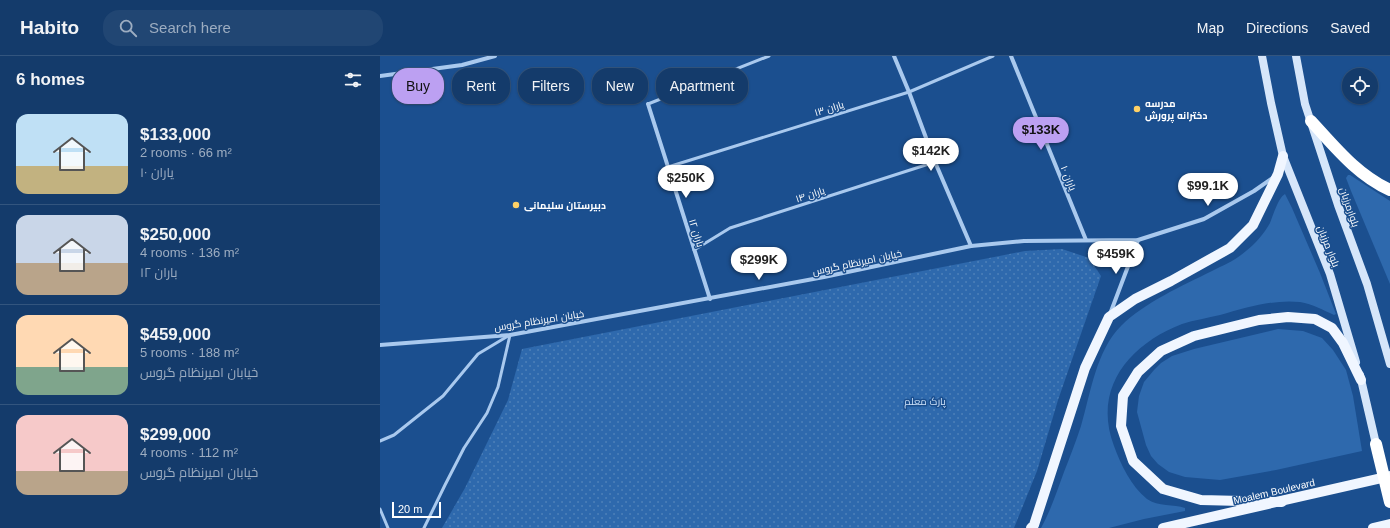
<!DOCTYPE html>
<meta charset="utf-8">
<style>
body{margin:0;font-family:Arial,Cairo,sans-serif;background:#214673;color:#f1f3f6;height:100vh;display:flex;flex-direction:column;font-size:15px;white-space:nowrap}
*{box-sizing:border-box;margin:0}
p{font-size:13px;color:#9dadc1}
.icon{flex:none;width:22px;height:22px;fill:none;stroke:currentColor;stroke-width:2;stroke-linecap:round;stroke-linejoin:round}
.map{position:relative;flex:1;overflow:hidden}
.sheet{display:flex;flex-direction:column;background:#143b6b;width:380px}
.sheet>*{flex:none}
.top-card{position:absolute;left:12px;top:12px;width:380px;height:36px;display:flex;gap:8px}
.tools{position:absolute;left:962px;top:12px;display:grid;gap:8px}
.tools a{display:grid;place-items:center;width:36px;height:36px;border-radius:50%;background:#143b6b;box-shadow:0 1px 3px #0004,0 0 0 1px #33557e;font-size:20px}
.scale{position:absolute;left:12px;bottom:10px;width:49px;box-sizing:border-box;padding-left:4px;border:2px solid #fff;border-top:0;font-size:11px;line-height:14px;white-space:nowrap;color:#fff;-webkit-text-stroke:3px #1b4f8f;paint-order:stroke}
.price{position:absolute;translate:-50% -34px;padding:0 9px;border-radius:14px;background:#fff;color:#222;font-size:13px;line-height:26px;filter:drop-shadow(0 1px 2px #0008)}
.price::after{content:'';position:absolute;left:50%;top:24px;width:12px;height:9px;margin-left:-6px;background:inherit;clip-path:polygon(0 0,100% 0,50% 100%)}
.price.active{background:#bca0f2;color:#111}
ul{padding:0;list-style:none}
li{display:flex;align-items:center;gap:12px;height:100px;padding:0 16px}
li+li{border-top:1px solid #33557e}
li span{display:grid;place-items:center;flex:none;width:112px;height:80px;border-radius:12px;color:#555}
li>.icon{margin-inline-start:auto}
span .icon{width:48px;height:48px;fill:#fffc;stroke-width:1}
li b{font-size:17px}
h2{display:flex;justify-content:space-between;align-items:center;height:48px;padding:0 16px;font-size:17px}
.pill{padding:0 14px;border-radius:16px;background:#143b6b;box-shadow:0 1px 3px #0004,0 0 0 1px #33557e;font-size:14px;line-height:36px}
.pill.active{background:#bca0f2;color:#111}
header{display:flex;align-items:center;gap:24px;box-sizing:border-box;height:56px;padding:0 20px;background:#143b6b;border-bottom:1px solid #33557e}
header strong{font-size:19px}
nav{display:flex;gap:22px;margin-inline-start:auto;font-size:14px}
.search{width:280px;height:36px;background:#214673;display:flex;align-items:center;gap:10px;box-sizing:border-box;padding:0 14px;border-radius:16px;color:#9dadc1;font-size:15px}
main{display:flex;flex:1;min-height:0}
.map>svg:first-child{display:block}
.green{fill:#2e69ad}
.park{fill:url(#park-dots)}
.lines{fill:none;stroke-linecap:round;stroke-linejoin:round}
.lane{stroke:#a9c9ee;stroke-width:3}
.street{stroke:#a9c9ee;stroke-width:4}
.secondary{stroke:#d6e6fa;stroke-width:8}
.primary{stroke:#f0f6ff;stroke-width:10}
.highway{stroke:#fff;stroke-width:12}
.poi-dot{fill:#ffd166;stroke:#1b4f8f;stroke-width:1.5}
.labels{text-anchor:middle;stroke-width:3;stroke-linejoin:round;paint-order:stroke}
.poi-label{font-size:10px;font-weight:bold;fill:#fff;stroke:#1b4f8f;text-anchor:start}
.street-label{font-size:10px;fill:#fff;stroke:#1b4f8f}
.park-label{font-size:10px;fill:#cfe3fa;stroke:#1b4f8f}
</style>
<header>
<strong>Habito</strong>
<div class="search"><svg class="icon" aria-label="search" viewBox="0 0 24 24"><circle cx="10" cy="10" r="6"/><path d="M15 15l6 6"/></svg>Search here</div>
<nav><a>Map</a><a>Directions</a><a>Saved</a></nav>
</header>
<main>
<section class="sheet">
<h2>6 homes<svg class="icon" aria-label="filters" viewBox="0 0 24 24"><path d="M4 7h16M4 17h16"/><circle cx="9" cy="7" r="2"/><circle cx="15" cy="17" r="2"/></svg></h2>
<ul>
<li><span style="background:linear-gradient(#bfe0f5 65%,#c2b280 0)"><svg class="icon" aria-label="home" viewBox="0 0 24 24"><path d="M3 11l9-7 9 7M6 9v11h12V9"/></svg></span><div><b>$133,000</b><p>2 rooms · 66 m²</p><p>یاران ۱۰</p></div></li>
<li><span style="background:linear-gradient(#c9d6e8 60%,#b9a48a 0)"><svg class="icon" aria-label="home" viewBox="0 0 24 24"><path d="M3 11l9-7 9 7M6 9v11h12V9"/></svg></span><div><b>$250,000</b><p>4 rooms · 136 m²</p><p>باران ۱۲</p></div></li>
<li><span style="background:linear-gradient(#ffd9b3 65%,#7fa58c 0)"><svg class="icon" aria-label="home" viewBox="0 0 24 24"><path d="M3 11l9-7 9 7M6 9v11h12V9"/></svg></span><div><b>$459,000</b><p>5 rooms · 188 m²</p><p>خیابان امیرنظام گروس</p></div></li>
<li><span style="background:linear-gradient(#f6c9c9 70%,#b9a48a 0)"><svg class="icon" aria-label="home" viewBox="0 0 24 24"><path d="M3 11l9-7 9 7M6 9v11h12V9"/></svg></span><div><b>$299,000</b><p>4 rooms · 112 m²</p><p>خیابان امیرنظام گروس</p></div></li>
</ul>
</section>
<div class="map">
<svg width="1010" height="472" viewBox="0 0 1010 472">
<defs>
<pattern id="park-dots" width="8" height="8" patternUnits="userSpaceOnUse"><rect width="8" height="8" fill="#2e69ad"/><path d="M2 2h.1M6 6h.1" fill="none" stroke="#4d80b9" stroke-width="1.8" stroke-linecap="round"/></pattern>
</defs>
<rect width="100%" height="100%" fill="#1b4f8f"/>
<g class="green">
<polygon points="968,119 970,119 1010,145 1010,228 971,135 966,122"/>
<path d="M905,138L912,152L940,217L956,258L954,259C943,254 933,248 920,246C893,243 866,252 840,259C828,262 814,264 802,268C750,288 712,332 734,390C741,409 751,430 767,443C778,451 794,448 805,452V455L764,463L729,472H661C671,454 677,435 684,416C690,401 696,385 701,370C711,336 716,295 741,270C765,246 802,230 832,215C844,209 856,204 866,195C875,188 884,178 890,167C893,160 898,142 905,138Z"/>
<polygon points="898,273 923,275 942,282 953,294 966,314 973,340 982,395 896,414 840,424 805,421 789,416 778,408 771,400 766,389 757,356 759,340 764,326 774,314 781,307 792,300 814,293"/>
</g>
<polygon class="park" points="682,193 709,202 721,220 678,344 657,415 634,472 62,472 85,432 128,344 142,293 645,195"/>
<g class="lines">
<g class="lane">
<polyline points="268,48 389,0"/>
<polyline points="288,111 529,36 613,0"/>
<polyline points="314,194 350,172 555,106"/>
<polyline points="0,385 14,379 63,340 98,298 128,280"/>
<polyline points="0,453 8,472"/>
<polyline points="44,472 65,429 84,392 107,357 118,331 130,279"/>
</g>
<g class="street">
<polyline points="514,0 529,36 555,106 591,190"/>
<polyline points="631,0 706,184"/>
<polyline points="0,20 82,9 115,0"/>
<polyline points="268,48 330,243"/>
<polyline points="730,258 758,184"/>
<polyline points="0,289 130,279 444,221 591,190 644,185 758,184 824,163 874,135 894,121"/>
</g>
<g class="secondary">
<polyline points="882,0 891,47 903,100 950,218 976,306"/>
<polyline points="916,0 925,48 958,149 987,228 1010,308"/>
<polyline points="980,319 996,388"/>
</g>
<g class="primary">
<polyline points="902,446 821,444 783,433 753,405 741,370 743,340 758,316 781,295 814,280 879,264 908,261 935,263 952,272 963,287 981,324"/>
<polyline points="651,472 654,469 705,312 729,261 755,243 791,225 850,192 873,169 898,118 903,100"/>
<polyline points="783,472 1010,420"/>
<polyline points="993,472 1010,468"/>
</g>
<g class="highway">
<path d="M931,65C955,91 977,119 1010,134"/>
<polyline points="996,388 1010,446"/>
</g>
</g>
<g class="poi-dot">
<circle cx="757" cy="53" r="4"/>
<circle cx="136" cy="149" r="4"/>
</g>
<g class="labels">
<g class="poi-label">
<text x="765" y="51">مدرسه<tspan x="765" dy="12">دخترانه پرورش</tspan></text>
<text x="144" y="153">دبیرستان سلیمانی</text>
</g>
<g class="street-label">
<text transform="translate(449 52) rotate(-17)" y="4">یاران ۱۳</text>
<text transform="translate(689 122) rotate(68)" y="4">یاران ۱۰</text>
<text transform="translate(430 138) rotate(-18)" y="4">یاران ۱۴</text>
<text transform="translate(970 151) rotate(71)" y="4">بلوارمرزبان</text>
<text transform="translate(317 177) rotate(72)" y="4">باران ۱۲</text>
<text transform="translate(949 190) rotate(68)" y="4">بلوار مرزبان</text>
<text transform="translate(477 206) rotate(-12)" y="4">خیابان امیرنظام گروس</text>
<text transform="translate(159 264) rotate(-9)" y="4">خیابان امیرنظام گروس</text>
<text transform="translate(894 435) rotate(-13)" y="4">Moalem Boulevard</text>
</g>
<g class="park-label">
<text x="545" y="349">پارک معلم</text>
</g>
</g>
</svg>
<div class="tools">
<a><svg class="icon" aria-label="locate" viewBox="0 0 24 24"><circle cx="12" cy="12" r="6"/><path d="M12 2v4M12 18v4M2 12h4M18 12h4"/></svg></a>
</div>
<div class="scale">20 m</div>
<b class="price active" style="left:661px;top:95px">$133K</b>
<b class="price" style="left:551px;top:116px">$142K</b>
<b class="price" style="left:306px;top:143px">$250K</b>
<b class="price" style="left:828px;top:151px">$99.1K</b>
<b class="price" style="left:736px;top:219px">$459K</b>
<b class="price" style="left:379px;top:225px">$299K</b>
<div class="top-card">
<a class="pill active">Buy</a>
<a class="pill">Rent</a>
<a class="pill">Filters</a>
<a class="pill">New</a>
<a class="pill">Apartment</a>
</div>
</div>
</main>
